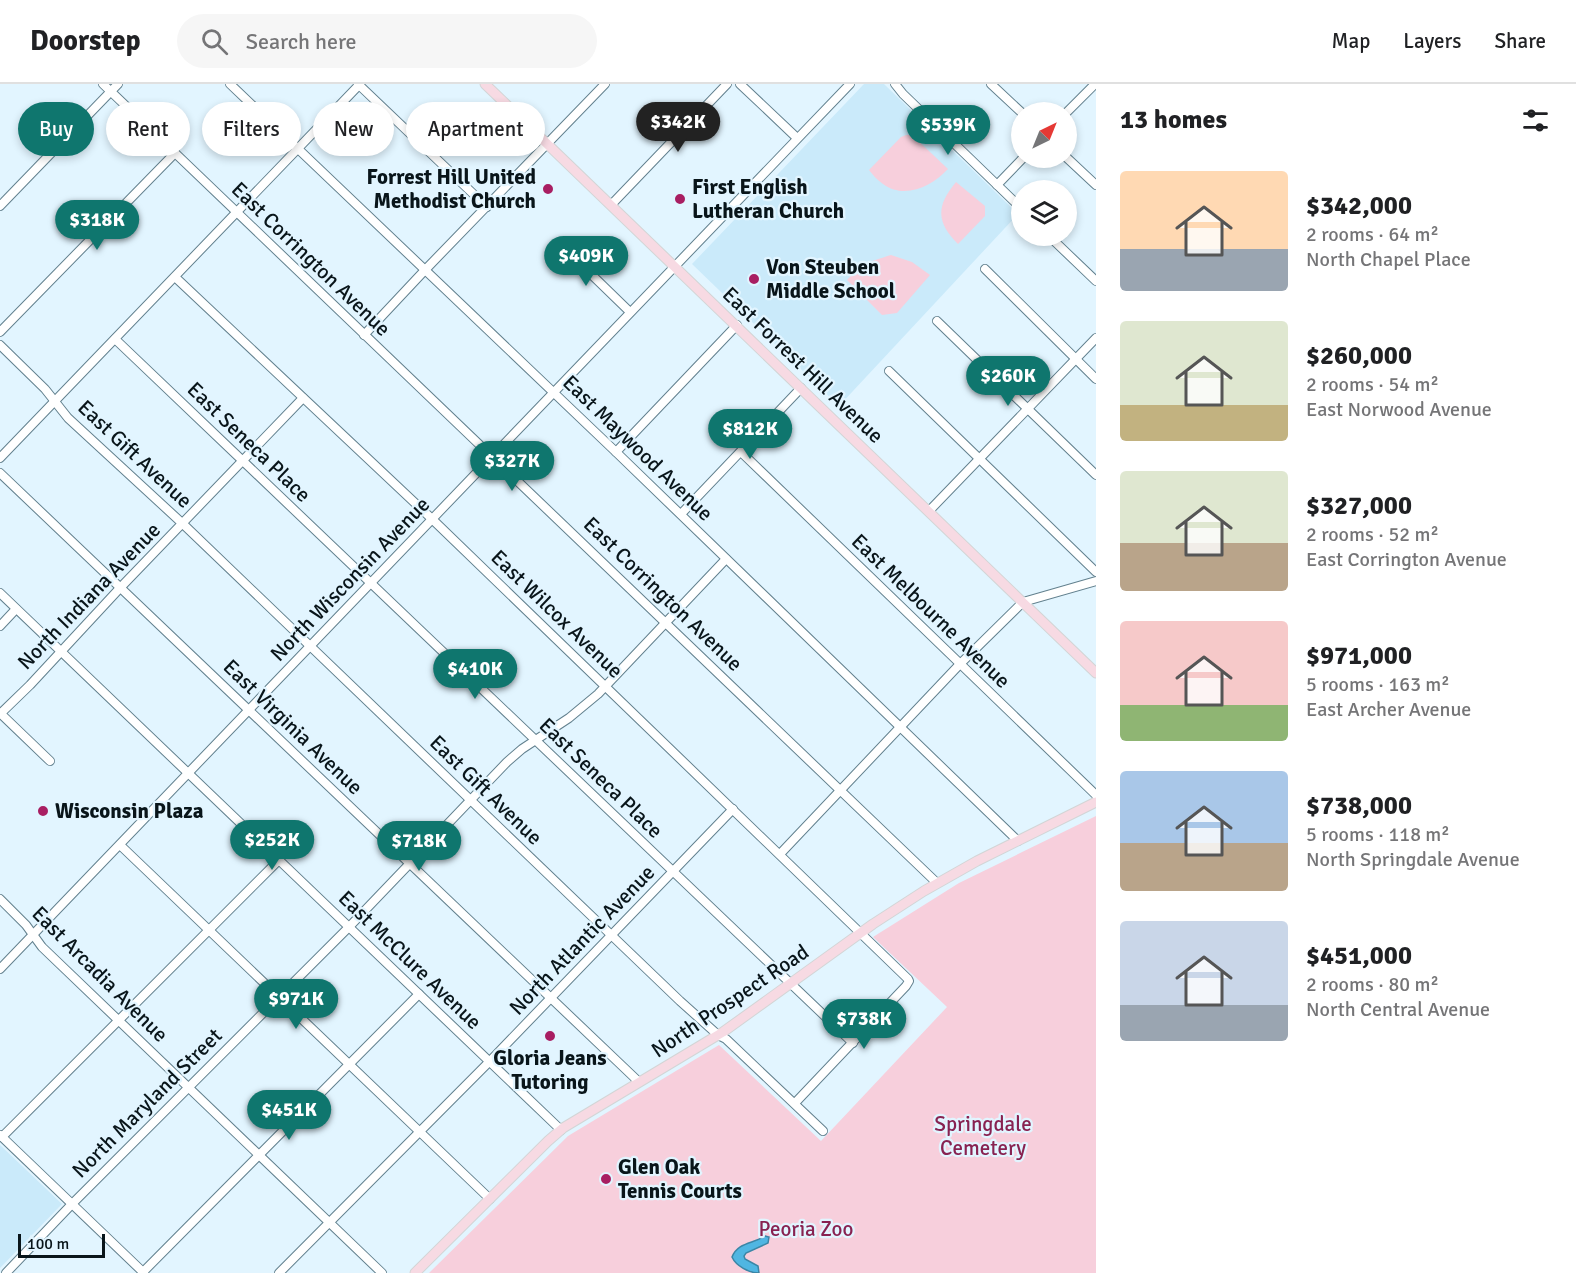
<!DOCTYPE html>
<meta charset="utf-8">
<style>
body{margin:0;font-family:Signika,sans-serif;background:#f6f6f6;color:#202124;height:100vh;display:flex;flex-direction:column;font-size:22px;white-space:nowrap}
*{box-sizing:border-box;margin:0}
p{font-size:20px;color:#757577}
.icon{flex:none;width:33px;height:33px;fill:none;stroke:currentColor;stroke-width:2;stroke-linecap:round;stroke-linejoin:round}
.map{position:relative;flex:1;overflow:hidden}
.sheet{display:flex;flex-direction:column;background:#fff;width:480px}
.sheet>*{flex:none}
.banner{position:absolute;left:18px;top:18px;width:570px;height:54px;display:flex;gap:12px}
.needle{width:39px;rotate:43deg}
.tools{position:absolute;left:1011px;top:18px;display:grid;gap:12px}
.tools a{display:grid;place-items:center;width:66px;height:66px;border-radius:50%;background:#fff;box-shadow:0 3px 9px #0003;font-size:30px}
.scale{position:absolute;left:18px;bottom:15px;width:87px;box-sizing:border-box;padding-left:6px;border:3px solid #09151a;border-top:0;font-size:16px;line-height:21px;white-space:nowrap;color:#09151a;-webkit-text-stroke:4px #e2f5ff;paint-order:stroke}
.price{position:absolute;translate:-50% -51px;padding:0 14px;border-radius:21px;background:#0f766e;color:#fff;font-size:20px;line-height:39px;filter:drop-shadow(0 2px 3px #0008)}
.price::after{content:'';position:absolute;left:50%;top:36px;width:18px;height:14px;margin-left:-9px;background:inherit;clip-path:polygon(0 0,100% 0,50% 100%)}
.price.selected{background:#222;color:#fff}
ul{padding:0;list-style:none}
li{display:flex;align-items:center;gap:18px;height:150px;padding:0 24px}
li span{display:grid;place-items:center;flex:none;width:168px;height:120px;border-radius:6px;color:#555}
li>.icon{margin-inline-start:auto}
span .icon{width:72px;height:72px;fill:#fffc;stroke-width:1}
li b{font-size:26px}
h2{display:flex;justify-content:space-between;align-items:center;height:72px;padding:0 24px;font-size:26px}
.pill{padding:0 21px;border-radius:27px;background:#fff;box-shadow:0 3px 9px #0003;font-size:21px;line-height:54px}
.pill.selected{background:#0f766e;color:#fff}
header{display:flex;align-items:center;gap:36px;box-sizing:border-box;height:84px;padding:0 30px;background:#fff;border-bottom:2px solid #e0e0e0}
header strong{font-size:28px}
nav{display:flex;gap:33px;margin-inline-start:auto;font-size:21px}
.search{width:420px;height:54px;background:#f6f6f6;display:flex;align-items:center;gap:15px;box-sizing:border-box;padding:0 21px;border-radius:33px;color:#757577;font-size:22px}
main{display:flex;flex:1;min-height:0}
.map>svg:first-child{display:block}
.built{fill:#caeafa}
.green{fill:#f7cfdc}
.water{fill:#50b6e2;stroke:#3b86a6;stroke-width:1.5}
.lines{fill:none;stroke-linecap:round;stroke-linejoin:round}
.minor-casing{stroke:#62808e;stroke-width:10}
.major-casing{stroke:#d3d5d6;stroke-width:11}
.minor{stroke:#fff;stroke-width:8}
.major{stroke:#f7dae3;stroke-width:9}
.poi-dot{fill:#a81e62;stroke:#e2f5ff;stroke-width:2}
.labels{text-anchor:middle;stroke-width:4.5;stroke-linejoin:round;paint-order:stroke}
.poi-label{font-size:21px;font-weight:bold;fill:#09151a;stroke:#e2f5ff;text-anchor:start}
.street-label{font-size:21px;fill:#09151a;stroke:#e2f5ff}
.park-label{font-size:21px;fill:#882251;stroke:#e2f5ff}
</style>
<header>
<strong>Doorstep</strong>
<div class="search"><svg class="icon" aria-label="search" viewBox="0 0 24 24"><circle cx="10" cy="10" r="6"/><path d="M15 15l6 6"/></svg>Search here</div>
<nav><a>Map</a><a>Layers</a><a>Share</a></nav>
</header>
<main>
<div class="map">
<svg width="1096" height="1189" viewBox="0 0 1096 1189">
<rect width="100%" height="100%" fill="#e2f5ff"/>
<g class="built">
<polygon points="864,0 884,0 1018,130 839,322 692,180"/>
<polygon points="0,1061 62,1120 0,1184"/>
</g>
<g class="green">
<path d="M906,51H912L948,85C932,102 905,116 883,100C877,96 873,91 869,86L901,53Z"/>
<path d="M956,98L985,122V132L958,160C936,138 936,122 956,98Z"/>
<path d="M891,171L912,178L930,191L897,229L882,231L847,196C861,180 871,177 891,171Z"/>
<polygon points="1096,732 1096,1189 429,1189 568,1052 719,961 821,1057 947,923 873,853 959,799"/>
</g>
<path class="water" d="M765,1152L769,1153L768,1159L746,1169L744,1172L745,1175L758,1182L759,1189C749,1189 736,1182 732,1173C738,1158 753,1160 765,1152Z"/>
<g class="lines">
<defs>
<g id="minor">
<path d="M103,0C381,267 660,532 937,799"/>
<polyline points="230,0 616,368 1018,757"/>
<polyline points="358,0 487,123"/>
<polyline points="740,0 797,54"/>
<polyline points="895,0 903,10 1022,125"/>
<polyline points="991,0 1022,29"/>
<polyline points="1066,29 1095,0"/>
<polyline points="1066,73 1096,101"/>
<polyline points="997,101 1023,74"/>
<polyline points="611,121 727,0"/>
<polyline points="0,122 118,0"/>
<polyline points="1049,152 1096,197"/>
<polyline points="560,160 630,228"/>
<polyline points="985,185 1096,295"/>
<polyline points="175,193 432,435 908,895 909,897 906,902 795,1019"/>
<polyline points="937,237 1096,391"/>
<polyline points="0,248 175,69"/>
<polyline points="364,251 425,186 605,0"/>
<polyline points="115,255 853,959"/>
<polyline points="0,261 45,305 68,334 183,440 680,917 718,951 726,955 823,1047"/>
<polyline points="889,287 1096,488"/>
<polyline points="616,368 737,241"/>
<polyline points="741,368 1096,711"/>
<polyline points="0,374 360,0"/>
<polyline points="0,389 639,998"/>
<polyline points="929,427 1096,254"/>
<polyline points="681,430 801,304"/>
<polyline points="0,509 561,1046"/>
<polyline points="0,542 16,525"/>
<polyline points="0,629 50,677"/>
<polyline points="0,630 30,601 120,504 303,314"/>
<polyline points="120,761 490,1115"/>
<polyline points="780,770 960,580 1023,518 1096,497"/>
<polyline points="0,815 26,841 42,863 382,1189"/>
<polyline points="0,885 850,0"/>
<polyline points="0,1051 144,1189"/>
<polyline points="2,1053 279,776"/>
<polyline points="6,1189 72,1120 349,843 507,678 522,665 569,634 598,610 726,475"/>
<polyline points="142,1189 419,910"/>
<polyline points="279,1189 490,977 733,725"/>
</g>
<g id="major">
<polyline points="485,0 1096,589"/>
<polyline points="415,1189 548,1057 563,1044 723,948 873,840 924,807 977,777 1096,718"/>
</g>
</defs>
<use href="#minor" class="minor-casing"/>
<use href="#major" class="major-casing"/>
<use href="#minor" class="minor"/>
<use href="#major" class="major"/>
</g>
<g class="poi-dot">
<circle cx="548" cy="105" r="6"/>
<circle cx="680" cy="115" r="6"/>
<circle cx="754" cy="195" r="6"/>
<circle cx="43" cy="727" r="6"/>
<circle cx="550" cy="952" r="6"/>
<circle cx="606" cy="1095" r="6"/>
</g>
<g class="labels">
<g class="poi-label">
<text x="536" y="100" text-anchor="end">Forrest Hill United<tspan x="536" dy="24">Methodist Church</tspan></text>
<text x="692" y="110">First English<tspan x="692" dy="24">Lutheran Church</tspan></text>
<text x="766" y="190">Von Steuben<tspan x="766" dy="24">Middle School</tspan></text>
<text x="55" y="734">Wisconsin Plaza</text>
<text x="550" y="981" text-anchor="middle">Gloria Jeans<tspan x="550" dy="24">Tutoring</tspan></text>
<text x="618" y="1090">Glen Oak<tspan x="618" dy="24">Tennis Courts</tspan></text>
</g>
<g class="street-label">
<text transform="translate(311 175) rotate(44)" y="7">East Corrington Avenue</text>
<text transform="translate(803 281) rotate(44)" y="7">East Forrest Hill Avenue</text>
<text transform="translate(249 358) rotate(44)" y="7">East Seneca Place</text>
<text transform="translate(638 364) rotate(44)" y="7">East Maywood Avenue</text>
<text transform="translate(135 370) rotate(43)" y="7">East Gift Avenue</text>
<text transform="translate(350 495) rotate(-46)" y="7">North Wisconsin Avenue</text>
<text transform="translate(663 510) rotate(44)" y="7">East Corrington Avenue</text>
<text transform="translate(89 512) rotate(-46)" y="7">North Indiana Avenue</text>
<text transform="translate(931 527) rotate(44)" y="7">East Melbourne Avenue</text>
<text transform="translate(557 530) rotate(44)" y="7">East Wilcox Avenue</text>
<text transform="translate(293 643) rotate(44)" y="7">East Virginia Avenue</text>
<text transform="translate(601 694) rotate(44)" y="7">East Seneca Place</text>
<text transform="translate(486 706) rotate(44)" y="7">East Gift Avenue</text>
<text transform="translate(582 856) rotate(-46)" y="7">North Atlantic Avenue</text>
<text transform="translate(410 876) rotate(44)" y="7">East McClure Avenue</text>
<text transform="translate(100 890) rotate(45)" y="7">East Arcadia Avenue</text>
<text transform="translate(730 917) rotate(-34)" y="7">North Prospect Road</text>
<text transform="translate(147 1019) rotate(-45)" y="7">North Maryland Street</text>
</g>
<g class="park-label">
<text x="983" y="1047">Springdale<tspan x="983" dy="24">Cemetery</tspan></text>
<text x="806" y="1152">Peoria Zoo</text>
</g>
</g>
</svg>
<div class="tools">
<a><svg class="needle" viewBox="-14 -14 28 28"><path d="M0-13l5 13h-10z" fill="#e53935"/><path d="M0 13l5-13h-10z" fill="#757577"/></svg></a>
<a><svg class="icon" aria-label="layers" viewBox="0 0 24 24"><path d="M12 4l9 5-9 5-9-5zM3 14l9 5 9-5"/></svg></a>
</div>
<div class="scale">100 m</div>
<b class="price selected" style="left:678px;top:69px">$342K</b>
<b class="price" style="left:948px;top:72px">$539K</b>
<b class="price" style="left:97px;top:167px">$318K</b>
<b class="price" style="left:586px;top:203px">$409K</b>
<b class="price" style="left:1008px;top:323px">$260K</b>
<b class="price" style="left:750px;top:376px">$812K</b>
<b class="price" style="left:512px;top:408px">$327K</b>
<b class="price" style="left:475px;top:616px">$410K</b>
<b class="price" style="left:272px;top:787px">$252K</b>
<b class="price" style="left:419px;top:788px">$718K</b>
<b class="price" style="left:296px;top:946px">$971K</b>
<b class="price" style="left:864px;top:966px">$738K</b>
<b class="price" style="left:289px;top:1057px">$451K</b>
<div class="banner">
<a class="pill selected">Buy</a>
<a class="pill">Rent</a>
<a class="pill">Filters</a>
<a class="pill">New</a>
<a class="pill">Apartment</a>
</div>
</div>
<section class="sheet">
<h2>13 homes<svg class="icon" aria-label="filters" viewBox="0 0 24 24"><path d="M4 7h16M4 17h16"/><circle cx="9" cy="7" r="2"/><circle cx="15" cy="17" r="2"/></svg></h2>
<ul>
<li><span style="background:linear-gradient(#ffd9b3 65%,#9aa5b1 0)"><svg class="icon" aria-label="home" viewBox="0 0 24 24"><path d="M3 11l9-7 9 7M6 9v11h12V9"/></svg></span><div><b>$342,000</b><p>2 rooms · 64 m²</p><p>North Chapel Place</p></div></li>
<li><span style="background:linear-gradient(#dfe7d0 70%,#c2b280 0)"><svg class="icon" aria-label="home" viewBox="0 0 24 24"><path d="M3 11l9-7 9 7M6 9v11h12V9"/></svg></span><div><b>$260,000</b><p>2 rooms · 54 m²</p><p>East Norwood Avenue</p></div></li>
<li><span style="background:linear-gradient(#dfe7d0 60%,#b9a48a 0)"><svg class="icon" aria-label="home" viewBox="0 0 24 24"><path d="M3 11l9-7 9 7M6 9v11h12V9"/></svg></span><div><b>$327,000</b><p>2 rooms · 52 m²</p><p>East Corrington Avenue</p></div></li>
<li><span style="background:linear-gradient(#f6c9c9 70%,#8fb573 0)"><svg class="icon" aria-label="home" viewBox="0 0 24 24"><path d="M3 11l9-7 9 7M6 9v11h12V9"/></svg></span><div><b>$971,000</b><p>5 rooms · 163 m²</p><p>East Archer Avenue</p></div></li>
<li><span style="background:linear-gradient(#a9c7e8 60%,#b9a48a 0)"><svg class="icon" aria-label="home" viewBox="0 0 24 24"><path d="M3 11l9-7 9 7M6 9v11h12V9"/></svg></span><div><b>$738,000</b><p>5 rooms · 118 m²</p><p>North Springdale Avenue</p></div></li>
<li><span style="background:linear-gradient(#c9d6e8 70%,#9aa5b1 0)"><svg class="icon" aria-label="home" viewBox="0 0 24 24"><path d="M3 11l9-7 9 7M6 9v11h12V9"/></svg></span><div><b>$451,000</b><p>2 rooms · 80 m²</p><p>North Central Avenue</p></div></li>
</ul>
</section>
</main>
